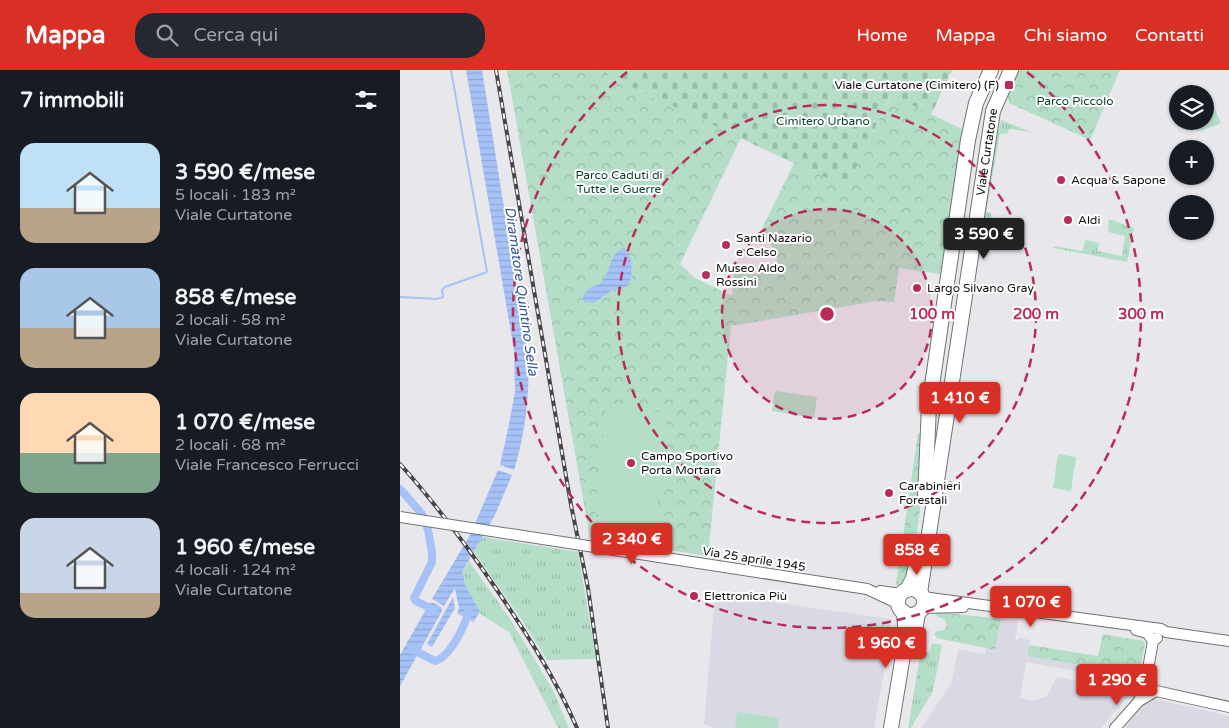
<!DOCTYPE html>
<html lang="it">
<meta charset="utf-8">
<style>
body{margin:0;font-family:"Varela Round",sans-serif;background:#242831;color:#f1f3f6;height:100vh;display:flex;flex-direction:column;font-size:19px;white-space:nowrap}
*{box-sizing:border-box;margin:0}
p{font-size:16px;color:#9ea1a6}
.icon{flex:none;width:28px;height:28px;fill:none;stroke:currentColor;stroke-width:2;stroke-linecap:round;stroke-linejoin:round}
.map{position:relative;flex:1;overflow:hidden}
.side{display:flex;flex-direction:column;background:#171b24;width:400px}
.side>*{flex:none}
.fabs{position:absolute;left:769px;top:15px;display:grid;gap:10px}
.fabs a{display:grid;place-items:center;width:45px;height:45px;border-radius:50%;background:#171b24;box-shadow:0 1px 4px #0004;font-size:25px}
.price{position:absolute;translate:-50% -42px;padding:0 11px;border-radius:5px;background:#d93025;color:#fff;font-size:16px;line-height:32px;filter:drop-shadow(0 1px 2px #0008)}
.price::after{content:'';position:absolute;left:50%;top:30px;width:15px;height:11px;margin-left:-8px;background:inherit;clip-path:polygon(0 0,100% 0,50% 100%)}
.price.selected{background:#222;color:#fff}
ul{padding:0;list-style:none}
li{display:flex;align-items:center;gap:15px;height:125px;padding:0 20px}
li span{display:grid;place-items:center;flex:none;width:140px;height:100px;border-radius:15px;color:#555}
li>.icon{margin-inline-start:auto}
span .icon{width:60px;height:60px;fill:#fffc;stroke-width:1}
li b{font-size:21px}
h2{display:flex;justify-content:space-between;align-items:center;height:60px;padding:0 20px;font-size:21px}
header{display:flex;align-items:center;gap:30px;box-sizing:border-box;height:70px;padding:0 25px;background:#d93025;color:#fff}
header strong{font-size:24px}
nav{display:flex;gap:28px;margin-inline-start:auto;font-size:18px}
.search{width:350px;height:45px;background:#242831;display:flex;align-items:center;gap:12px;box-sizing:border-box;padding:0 18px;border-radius:20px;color:#9ea1a6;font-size:19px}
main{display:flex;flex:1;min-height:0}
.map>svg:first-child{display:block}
.built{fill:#d9d9e4}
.grass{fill:url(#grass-tufts)}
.cemetery{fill:url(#cemetery-stones)}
.park{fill:url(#park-crowns)}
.garden{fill:#b5dec8}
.water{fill:url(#water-rules)}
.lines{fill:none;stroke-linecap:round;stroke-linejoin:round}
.stream{stroke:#a6c2f7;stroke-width:2}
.canal{stroke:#a6c2f7;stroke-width:8}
.minor-casing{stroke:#717175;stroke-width:12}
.major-casing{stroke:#717175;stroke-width:16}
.minor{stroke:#fff;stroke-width:10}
.major{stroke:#fff;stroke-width:14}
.rail-casing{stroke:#464648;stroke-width:4}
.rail{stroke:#fff;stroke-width:2;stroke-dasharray:5.5;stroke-linecap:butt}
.minor-bridge-casing{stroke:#717175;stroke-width:12;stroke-linecap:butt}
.minor-bridge{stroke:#fff;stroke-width:10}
.ring{fill:none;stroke:#ba2b5a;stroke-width:2.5;stroke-dasharray:9 6}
.poi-dot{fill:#ba2b5a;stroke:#fff;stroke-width:2}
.labels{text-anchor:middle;stroke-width:4;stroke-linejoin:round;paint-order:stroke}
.poi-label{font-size:12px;fill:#0d0d0f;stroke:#fff;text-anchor:start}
.park-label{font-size:12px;fill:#073e28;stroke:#fff}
.street-label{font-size:12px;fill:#0d0d0f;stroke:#fff}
.water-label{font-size:14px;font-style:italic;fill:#345595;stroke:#fff}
.centre{fill:#ba2b5a;stroke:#fff;stroke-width:2.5}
.ring-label{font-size:15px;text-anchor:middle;font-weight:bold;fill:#ba2b5a;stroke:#fff;stroke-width:4;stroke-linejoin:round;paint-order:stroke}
</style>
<header>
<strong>Mappa</strong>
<div class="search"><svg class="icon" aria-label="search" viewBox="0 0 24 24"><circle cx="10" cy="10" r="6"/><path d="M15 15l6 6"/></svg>Cerca qui</div>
<nav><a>Home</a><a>Mappa</a><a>Chi siamo</a><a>Contatti</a></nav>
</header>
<main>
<section class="side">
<h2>7 immobili<svg class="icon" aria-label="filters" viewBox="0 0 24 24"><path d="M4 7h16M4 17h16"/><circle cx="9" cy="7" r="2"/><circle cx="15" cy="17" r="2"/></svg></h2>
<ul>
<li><span style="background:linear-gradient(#bfe0f5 65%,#b9a48a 0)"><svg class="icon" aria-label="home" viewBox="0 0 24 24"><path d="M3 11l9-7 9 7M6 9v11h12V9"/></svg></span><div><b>3 590 €/mese</b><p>5 locali · 183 m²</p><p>Viale Curtatone</p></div></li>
<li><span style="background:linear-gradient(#a9c7e8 60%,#b9a48a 0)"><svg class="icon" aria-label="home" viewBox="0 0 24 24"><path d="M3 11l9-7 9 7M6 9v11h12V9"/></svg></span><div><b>858 €/mese</b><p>2 locali · 58 m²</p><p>Viale Curtatone</p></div></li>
<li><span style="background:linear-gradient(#ffd9b3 60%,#7fa58c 0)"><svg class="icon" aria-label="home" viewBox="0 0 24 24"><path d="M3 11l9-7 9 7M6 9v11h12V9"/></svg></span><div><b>1 070 €/mese</b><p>2 locali · 68 m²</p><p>Viale Francesco Ferrucci</p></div></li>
<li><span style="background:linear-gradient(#c9d6e8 75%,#b9a48a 0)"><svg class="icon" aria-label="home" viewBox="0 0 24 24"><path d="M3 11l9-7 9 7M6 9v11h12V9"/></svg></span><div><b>1 960 €/mese</b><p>4 locali · 124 m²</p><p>Viale Curtatone</p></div></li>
</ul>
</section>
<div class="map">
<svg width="829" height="658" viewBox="0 0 829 658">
<defs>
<pattern id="grass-tufts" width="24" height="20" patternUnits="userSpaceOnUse" patternTransform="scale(1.25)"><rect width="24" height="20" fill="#b5dec8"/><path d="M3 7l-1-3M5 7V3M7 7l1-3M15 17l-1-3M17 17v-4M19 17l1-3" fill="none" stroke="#9abdab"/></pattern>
<pattern id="cemetery-stones" width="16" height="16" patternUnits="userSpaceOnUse" patternTransform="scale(1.25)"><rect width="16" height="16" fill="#b5dec8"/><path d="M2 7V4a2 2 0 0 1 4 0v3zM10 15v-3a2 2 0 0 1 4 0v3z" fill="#9abdab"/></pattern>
<pattern id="park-crowns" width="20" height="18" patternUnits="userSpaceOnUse" patternTransform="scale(1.25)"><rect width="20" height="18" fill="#b5dec8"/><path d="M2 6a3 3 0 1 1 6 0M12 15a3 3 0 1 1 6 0" fill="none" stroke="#9abdab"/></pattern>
<pattern id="water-rules" width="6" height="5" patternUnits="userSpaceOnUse" patternTransform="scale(1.25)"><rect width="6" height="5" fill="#a6c2f7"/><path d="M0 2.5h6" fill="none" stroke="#8ea6d3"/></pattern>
</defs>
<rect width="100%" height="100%" fill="#e8e7ec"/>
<g class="built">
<polygon points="316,524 490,549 486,591 474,658 313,658 304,654 315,526"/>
<polygon points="601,549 618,552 615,570 618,571 619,568 630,570 627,586 739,605 739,613 626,592 620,628 634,631 647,626 657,607 731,623 701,658 521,658 551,614 558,579 585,584 586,578 595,580"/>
<polygon points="750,628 829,646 829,658 724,658"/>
</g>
<g class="grass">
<polygon points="813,35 821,53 803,60 797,61 800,51 805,51 805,38"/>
<polygon points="601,50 631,62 609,59 608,63 600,64 586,142 591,143 591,149 621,154 624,149 622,158 615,161 616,156 591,151 590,156 584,153 581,150 589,102"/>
<polygon points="709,149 734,158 727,192 653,178 654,176 683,181 685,170 699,173 698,181 722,186 725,166 708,162"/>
<polygon points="82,467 178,482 196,589 147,590 122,550 74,482"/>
<polygon points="69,491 110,549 153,620 169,658 158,658 109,562 82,545 78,541 65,515 62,502"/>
<polygon points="532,573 542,575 533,621 511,658 508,658 520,586 526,582 530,582"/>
</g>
<polygon class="cemetery" points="195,0 552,0 531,45 490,26 447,118"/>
<g class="park">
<path d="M107,0H195L341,68L280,194L295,208L332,226L334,203C350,204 365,207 377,194C379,180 370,171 359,165L394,93L447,117L491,25L564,60L540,204L499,198L494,232L476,231L331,256L308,486L190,468Z"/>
<polygon points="618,0 720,0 690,70 609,33 607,22"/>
<path d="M518,363L520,364C529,405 516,462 511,504L505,515L500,518L496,515Z"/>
<polygon points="538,542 601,549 595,580 537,568 534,564 537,561 544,560 547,556 545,550 537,546 536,543"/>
<polygon points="703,564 743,571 745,573 739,605 627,586 629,575 698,586"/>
</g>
<g class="garden">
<polygon points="375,321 417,327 414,348 372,341"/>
<polygon points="206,336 267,343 256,450 195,444"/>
<polygon points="658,384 676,387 671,421 653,418"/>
<polygon points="337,642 379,648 378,658 335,658"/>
</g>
<g class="water">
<path d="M66,0H82L128,288C130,326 125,364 114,400L100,395L108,359L115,322L114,280Z"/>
<path d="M224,178C233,185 233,205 229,215L221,219L212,220L194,233L184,231L183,228C187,214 196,219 203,210C212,199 208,184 224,178Z"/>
<polygon points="98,400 112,405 95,445 62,502 65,515 80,542 73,552 57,543 59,538 55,518 44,536 32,529 70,465"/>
<polygon points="53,527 55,538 32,577 27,574"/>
<polygon points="32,532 41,537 42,541 0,616 0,585 29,534"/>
</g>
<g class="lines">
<polyline class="stream" points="0,227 37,229 43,227 42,220 45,217 87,202 51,0"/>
<g class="canal">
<polyline points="0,419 22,444 28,460 32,482 32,492 14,528 16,531 34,540"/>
<path d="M12,579L35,591C50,587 66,555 69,539"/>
</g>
<defs>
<g id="minor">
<polyline points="467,519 499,534"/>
<polyline points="480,521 501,524"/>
<polyline points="523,527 761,559 766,562 829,571"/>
<polyline points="522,538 563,537"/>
<polyline points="736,560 747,563 753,571"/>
<polyline points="739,631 756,621 829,637"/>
<polyline points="715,658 739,631 746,610 753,571 757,568"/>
</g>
<g id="major">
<polyline points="525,427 529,336 568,70 576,33 591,0"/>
<circle cx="511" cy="532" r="13"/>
<polyline points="507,520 513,508 516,495"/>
<path id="s1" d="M520,523L593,41L611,0"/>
<polyline points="513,574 518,543"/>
<polyline points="491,658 506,567 504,542"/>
</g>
</defs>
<use href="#minor" class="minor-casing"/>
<use href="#major" class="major-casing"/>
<use href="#minor" class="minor"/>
<use href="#major" class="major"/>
<defs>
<g id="rail">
<polyline points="96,0 171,435 188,518 208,658"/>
<path d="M0,394C36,434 67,476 97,520C127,564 156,609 177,658"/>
</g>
</defs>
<use href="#rail" class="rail-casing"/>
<use href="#rail" class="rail"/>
<defs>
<polyline id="minor-bridge" points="0,447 467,519"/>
</defs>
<use href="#minor-bridge" class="minor-bridge-casing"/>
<use href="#minor-bridge" class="minor-bridge"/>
</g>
<circle cx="427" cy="244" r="105" fill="#ba2b5a" fill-opacity=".12"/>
<g class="ring">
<circle cx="427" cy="244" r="105"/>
<circle cx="427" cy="244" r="209"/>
<path d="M627 2A314 314 0 1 1 227 2"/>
</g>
<g class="poi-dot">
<rect x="604" y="10" width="10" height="10" rx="2.5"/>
<circle cx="661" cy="110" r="5"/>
<circle cx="668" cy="150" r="5"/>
<circle cx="326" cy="175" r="5"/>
<circle cx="306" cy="205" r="5"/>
<circle cx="517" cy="218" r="5"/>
<circle cx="231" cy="393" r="5"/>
<circle cx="489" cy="423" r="5"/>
<circle cx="294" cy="526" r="5"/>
</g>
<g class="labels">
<g class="poi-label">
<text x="599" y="19" text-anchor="end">Viale Curtatone (Cimitero) (F)</text>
<text x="671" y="114">Acqua &amp; Sapone</text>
<text x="678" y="154">Aldi</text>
<text x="336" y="172">Santi Nazario<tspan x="336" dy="14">e Celso</tspan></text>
<text x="316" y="202">Museo Aldo<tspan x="316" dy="14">Rossini</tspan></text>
<text x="527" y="222">Largo Silvano Gray</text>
<text x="241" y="390">Campo Sportivo<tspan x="241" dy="14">Porta Mortara</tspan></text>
<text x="499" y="420">Carabinieri<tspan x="499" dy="14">Forestali</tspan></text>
<text x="304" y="530">Elettronica Più</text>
</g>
<g class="park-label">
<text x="675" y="35">Parco Piccolo</text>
<text x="423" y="55">Cimitero Urbano</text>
<text x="219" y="109">Parco Caduti di<tspan x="219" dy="14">Tutte le Guerre</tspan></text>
</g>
<g class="street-label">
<text dy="4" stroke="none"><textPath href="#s1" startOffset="446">Viale Curtatone</textPath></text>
<text transform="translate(354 489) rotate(9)" y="4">Via 25 aprile 1945</text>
</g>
<g class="water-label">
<text transform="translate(122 221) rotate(82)" y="5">Diramatore Quintino Sella</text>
</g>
</g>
<circle cx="427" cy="244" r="8" class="centre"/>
<g class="ring-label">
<text x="532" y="249">100 m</text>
<text x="636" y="249">200 m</text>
<text x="741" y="249">300 m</text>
</g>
</svg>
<div class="fabs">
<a><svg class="icon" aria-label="layers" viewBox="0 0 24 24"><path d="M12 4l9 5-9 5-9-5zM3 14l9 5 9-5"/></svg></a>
<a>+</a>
<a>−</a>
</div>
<b class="price selected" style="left:584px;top:190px">3 590 €</b>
<b class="price" style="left:560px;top:354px">1 410 €</b>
<b class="price" style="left:232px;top:495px">2 340 €</b>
<b class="price" style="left:517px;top:506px">858 €</b>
<b class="price" style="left:631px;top:558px">1 070 €</b>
<b class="price" style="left:486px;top:599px">1 960 €</b>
<b class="price" style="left:717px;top:636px">1 290 €</b>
</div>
</main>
